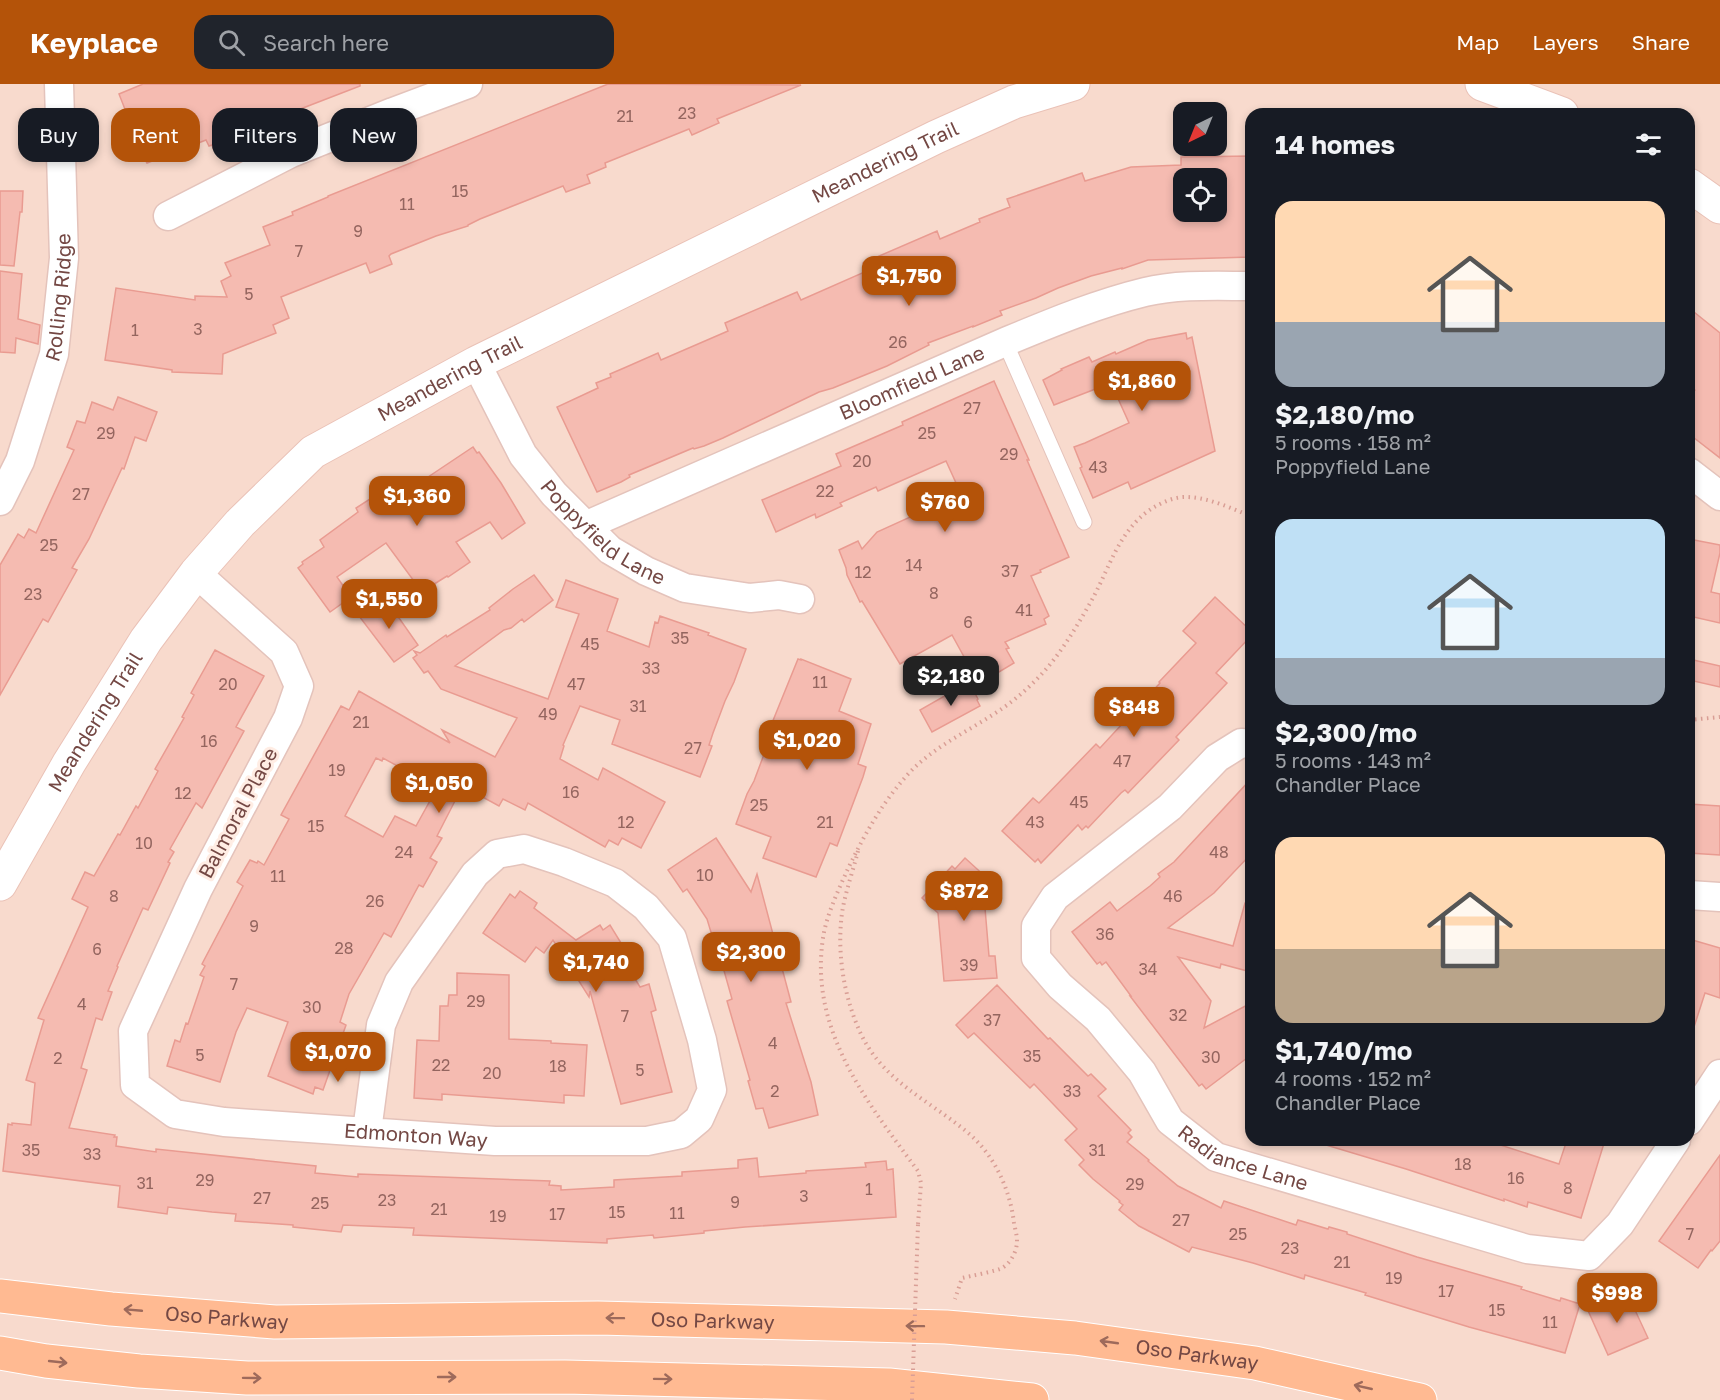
<!DOCTYPE html>
<meta charset="utf-8">
<style>
body{margin:0;font-family:"Golos Text",sans-serif;background:#20242c;color:#f1f3f6;height:100vh;display:flex;flex-direction:column;font-size:22px;white-space:nowrap}
*{box-sizing:border-box;margin:0}
p{font-size:20px;color:#9ea1a6}
.icon{flex:none;width:33px;height:33px;fill:none;stroke:currentColor;stroke-width:2;stroke-linecap:round;stroke-linejoin:round}
.map{position:relative;flex:1;overflow:hidden}
.side{position:absolute;left:1245px;top:24px;width:450px;height:1038px;display:flex;flex-direction:column;background:#171b24;border-radius:18px;box-shadow:0 3px 9px #0003}
.side>*{flex:none}
.hud{position:absolute;left:18px;top:24px;width:570px;height:54px;display:flex;gap:12px}
.needle{width:39px;rotate:223deg}
.fabs{position:absolute;left:1173px;top:18px;display:grid;gap:12px}
.fabs a{display:grid;place-items:center;width:54px;height:54px;border-radius:12px;background:#171b24;box-shadow:0 3px 9px #0003;font-size:30px}
.price{position:absolute;translate:-50% -51px;padding:0 14px;border-radius:12px;background:#b45309;color:#fff;font-size:20px;line-height:39px;filter:drop-shadow(0 2px 3px #0008)}
.price::after{content:'';position:absolute;left:50%;top:36px;width:18px;height:14px;margin-left:-9px;background:inherit;clip-path:polygon(0 0,100% 0,50% 100%)}
.price.on{background:#222;color:#fff}
ul{padding:0;list-style:none}
li{display:grid;align-content:center;gap:12px;height:318px;padding:0 30px}
li span{display:grid;place-items:center;height:186px;border-radius:18px;color:#555}
li>.icon{margin-inline-start:auto}
span .icon{width:108px;height:108px;fill:#fffc;stroke-width:1}
li b{font-size:26px}
h2{display:flex;justify-content:space-between;align-items:center;height:72px;padding:0 30px;font-size:26px}
.pill{padding:0 21px;border-radius:18px;background:#171b24;box-shadow:0 3px 9px #0003;font-size:21px;line-height:54px}
.pill.on{background:#b45309;color:#fff}
header{display:flex;align-items:center;gap:36px;box-sizing:border-box;height:84px;padding:0 30px;background:#b45309;color:#fff}
header strong{font-size:28px}
nav{display:flex;gap:33px;margin-inline-start:auto;font-size:21px}
.search{width:420px;height:54px;background:#20242c;display:flex;align-items:center;gap:15px;box-sizing:border-box;padding:0 21px;border-radius:18px;color:#9ea1a6;font-size:22px}
.map>svg:first-child{display:block}
.residential{fill:#f8dacd;fill-rule:evenodd}
.building{fill:#f5bbb1;stroke:#e99b91;stroke-width:1.5;fill-rule:evenodd}
.lines{fill:none;stroke-linecap:round;stroke-linejoin:round}
.lane-casing{stroke:#e4c3bb;stroke-width:17}
.street-casing{stroke:#e4c3bb;stroke-width:31}
.secondary-casing{stroke:#eac2b7;stroke-width:35}
.primary-casing{stroke:#fff;stroke-width:35}
.path{stroke:#d99e95;stroke-width:4;stroke-dasharray:1.5 4.5;stroke-linecap:butt}
.lane{stroke:#fff;stroke-width:15}
.street{stroke:#fff;stroke-width:28}
.secondary{stroke:#fff;stroke-width:33}
.primary{stroke:#ffba92;stroke-width:33}
.path-bridge{stroke:#d99e95;stroke-width:4;stroke-dasharray:1.5 4.5;stroke-linecap:butt}
.oneway{stroke:#9e6a5b}
.labels{text-anchor:middle;stroke-width:6;stroke-linejoin:round;paint-order:stroke}
.number-label{font-size:16px;fill:#94655f}
.street-label{font-size:20px;fill:#744844;stroke:#ffede4}
</style>
<header>
<strong>Keyplace</strong>
<div class="search"><svg class="icon" aria-label="search" viewBox="0 0 24 24"><circle cx="10" cy="10" r="6"/><path d="M15 15l6 6"/></svg>Search here</div>
<nav><a>Map</a><a>Layers</a><a>Share</a></nav>
</header>
<div class="map">
<svg width="1720" height="1316" viewBox="0 0 1720 1316">
<rect width="100%" height="100%" fill="#fee8dc"/>
<path class="residential" d="M0,0H1720V1316H0ZM1184,28H1216V62H1184ZM1251,30H1689V1056H1251ZM1184,94H1216V128H1184Z"/>
<g class="building">
<polygon points="143,0 360,0 360,2 290,29 291,31 213,64 212,61 209,62 206,56 147,79 144,74 119,10"/>
<polygon points="608,0 801,1 717,35 719,39 692,51 689,45 605,79 606,83 587,91 590,99 566,108 563,102 480,135 468,141 468,142 436,152 391,170 389,172 392,180 370,189 366,179 281,213 289,234 273,241 276,249 223,270 222,290 172,288 172,286 105,276 116,204 195,216 195,212 227,213 221,197 231,192 225,179 270,161 263,143 293,131 292,128 328,113 328,112"/>
<path d="M1251,72V173L1148,176L1122,185V184L1091,192L1058,204L1036,214L1000,227L1002,231L973,243V242L928,259L929,261L887,282L833,304L819,308L723,354L704,362L694,365L693,364L629,391L630,393L621,398L597,408L557,323L598,304L596,299L611,293L610,290L624,284L658,269L661,276L728,247L725,239L797,208L801,216L867,187L863,179L937,147L940,155L980,138L979,135L1010,123L1007,115L1082,89L1085,97L1131,83L1181,81V73ZM1184,94H1216V128H1184Z"/>
<polygon points="0,107 23,107 22,128 20,128 14,182 0,181"/>
<polygon points="0,187 22,190 18,235 40,241 38,260 16,254 15,269 0,268"/>
<polygon points="1689,224 1720,249 1720,374 1689,350 1689,314 1695,306 1689,301"/>
<polygon points="1186,249 1187,255 1192,253 1215,367 1131,405 1128,398 1093,414 1080,384 1082,383 1074,363 1085,359 1129,339 1111,299 1054,321 1043,296 1062,286 1061,285 1089,273 1092,278 1115,268 1116,270 1148,256"/>
<polygon points="994,297 1024,365 1029,376 1027,376 1069,473 1040,486 1041,488 1031,492 1049,532 1044,535 1046,540 1005,558 1009,564 1006,565 1014,579 979,600 952,551 900,580 862,517 860,518 847,491 846,484 839,466 858,457 862,465 877,448 961,410 946,377 878,407 876,403 840,419 842,422 816,434 815,430 776,448 762,416 841,382 836,370 903,341 902,338"/>
<polygon points="118,313 157,328 146,357 135,353 124,385 122,384 89,455 72,484 77,486 48,538 43,535 0,611 0,481 18,450 24,454 29,445 36,449 74,366 67,363 77,337 85,339 92,318 113,326"/>
<polygon points="473,363 477,369 479,368 501,399 525,439 502,455 490,438 456,458 470,478 448,493 447,492 439,497 422,508 386,459 337,493 351,513 330,528 298,484 303,480 302,478 324,463 320,456 358,428 356,424 373,413 375,416 384,410 389,417 417,396 419,399"/>
<polygon points="1689,455 1720,461 1720,469 1711,508 1720,510 1720,539 1689,532"/>
<path d="M534,491L553,516L524,538L522,535L511,544L504,546L455,582L548,615L579,530L556,523L566,496L618,515L607,547L649,563L655,538L658,539L660,532L709,549L708,551L746,565L734,598L725,617L713,649L709,661L712,662L700,693L612,660L620,636L580,622L563,661L564,662L560,675L598,696L603,684L665,718L641,764L622,754L618,761L609,756L605,763L528,719L525,726L503,715L499,722L468,705L462,716L457,713L437,752L442,754L430,774L437,778L423,803L419,801L391,853L384,849L349,910L340,938L346,941L323,1006L315,1003L313,1010L268,992L288,938L247,924L236,948L220,998L167,982L175,956L180,958L186,939L188,940L204,893L200,891L205,882L202,880L243,802L237,798L250,776L257,779L258,777L264,781L289,735L281,731L341,622L349,626L359,607L450,659L442,646L495,673L517,634L441,605L428,587L424,589L413,574L417,571L414,567L420,569L446,551L447,553L490,526L489,524L513,505ZM376,674L382,677L383,674L437,704L416,742L395,732L383,753L345,732Z"/>
<polygon points="1215,513 1251,547 1251,552 1216,589 1227,599 1176,653 1179,656 1128,709 1125,706 1121,709 1088,744 1086,742 1082,746 1078,741 1041,779 1038,775 1035,778 1002,747 1033,714 1039,719 1096,660 1100,664 1160,599 1159,598 1196,559 1183,547"/>
<polygon points="385,514 418,561 394,578 359,532"/>
<polygon points="215,566 264,592 236,643 244,647 202,724 196,719 170,765 174,768 168,778 170,779 148,826 143,824 117,882 118,883 108,907 112,908 102,936 96,934 81,984 87,986 69,1044 115,1051 114,1053 117,1053 116,1062 156,1068 156,1065 316,1082 315,1089 358,1093 358,1090 550,1097 549,1101 561,1102 561,1106 614,1103 614,1096 682,1092 682,1088 738,1084 738,1076 757,1074 759,1093 806,1089 806,1087 866,1083 865,1079 886,1077 887,1086 893,1085 896,1133 745,1143 704,1147 704,1149 654,1154 653,1151 607,1155 607,1159 413,1151 414,1144 343,1141 341,1148 293,1143 293,1141 235,1137 236,1130 212,1128 168,1123 167,1130 118,1123 120,1102 3,1087 8,1040 12,1041 12,1039 31,1041 35,999 26,996 44,936 38,934 88,823 72,815 85,788 94,792 118,750 120,751 136,722 138,724 158,687 155,685 184,634 182,633 194,611 191,609"/>
<polygon points="798,575 801,576 801,575 851,595 839,627 871,640 858,680 866,683 863,693 837,762 830,759 816,793 763,774 771,753 736,740 747,710 754,697 775,641 772,639"/>
<polygon points="1689,575 1720,582 1720,603 1689,596"/>
<polygon points="969,598 978,615 977,616 980,622 932,648 920,626"/>
<polygon points="1251,695 1251,770 1214,809 1168,844 1233,862 1245,819 1251,820 1251,888 1221,880 1220,884 1178,873 1211,917 1204,944 1251,919 1251,971 1206,1005 1202,1000 1199,1002 1130,912 1131,912 1106,878 1102,881 1100,878 1097,880 1072,848 1110,818 1117,827 1150,802 1160,793 1158,790 1174,778"/>
<polygon points="1689,720 1720,722 1720,771 1689,769"/>
<polygon points="716,754 751,808 757,790 791,918 786,919 811,998 818,1031 769,1044 763,1024 756,1025 748,997 750,996 727,917 732,915 721,876 711,879 706,860 714,858 707,835 687,805 683,808 668,786"/>
<polygon points="965,774 1000,806 985,824 989,872 995,872 997,894 944,897 938,829 922,814 952,782 955,785"/>
<polygon points="520,807 537,819 534,824 576,856 600,841 603,846 610,841 621,859 615,862 640,903 649,900 656,926 651,928 672,1008 621,1020 590,907 589,913 553,856 544,869 536,863 525,878 483,849 510,810 515,814"/>
<polygon points="1689,855 1720,864 1720,914 1705,909 1693,946 1689,946"/>
<polygon points="457,889 509,891 509,955 551,957 551,959 587,961 584,1012 564,1011 564,1019 442,1010 442,1016 414,1014 417,956 439,957 440,922 448,922 449,911 457,911"/>
<polygon points="997,901 1048,955 1050,954 1088,992 1091,990 1106,1005 1098,1012 1131,1046 1128,1049 1132,1053 1127,1058 1149,1076 1148,1077 1178,1102 1221,1124 1224,1117 1296,1141 1298,1136 1328,1145 1329,1143 1347,1148 1347,1150 1417,1173 1522,1203 1521,1205 1560,1217 1561,1214 1580,1220 1565,1269 1469,1243 1365,1211 1366,1209 1305,1191 1304,1195 1253,1179 1192,1163 1189,1168 1139,1142 1119,1126 1123,1121 1119,1118 1120,1117 1093,1095 1079,1081 1084,1076 1065,1056 1077,1045 1034,1000 1030,1004 974,949 968,954 956,941"/>
<polygon points="1327,1056 1485,1056 1559,1080 1567,1056 1605,1056 1581,1134 1528,1118 1527,1123 1504,1115 1504,1117 1406,1085 1326,1061"/>
<polygon points="1720,1071 1720,1157 1712,1167 1711,1166 1698,1184 1659,1157"/>
<polygon points="1628,1211 1648,1254 1608,1271 1586,1222 1607,1212 1609,1219"/>
</g>
<g class="lines">
<defs>
<polyline id="lane" points="1005,258 1084,438"/>
<g id="street">
<polyline points="168,132 291,69 393,28 468,0"/>
<path id="s1" d="M476,279L523,371L554,410L610,466L646,487L685,504L750,514L779,511L800,515"/>
<polyline points="1689,388 1720,412"/>
<path id="s2" d="M0,417L20,377L54,270L64,174L59,0"/>
<path id="s3" d="M585,442L1005,258C1051,239 1096,220 1145,208C1179,200 1216,202 1251,202"/>
<path id="s4" d="M196,489L284,568L299,602L288,634L198,805L133,947L135,1001L175,1030L224,1038L495,1057H647L681,1050L699,1035L712,1006L702,956L672,854L646,823L615,799L564,778L524,765L497,770L475,790L399,898L381,941L367,1047"/>
<path id="s5" d="M1251,660L1241,659L1217,674L1170,723L1055,813L1036,842V874L1060,902L1098,935L1142,988L1170,1037L1216,1073L1527,1165L1589,1172L1620,1140L1676,1056"/>
<polyline points="1689,811 1720,813"/>
<polyline points="1689,1037 1720,990"/>
</g>
<g id="secondary">
<polyline points="1482,0 1562,30"/>
<polyline points="1689,101 1720,123"/>
<path id="s6" d="M0,800L69,679L146,556L196,489L240,439L313,368L476,279L936,53L1014,18L1073,0"/>
</g>
<g id="primary">
<path id="s7" d="M0,1212L111,1225L275,1238L598,1234L946,1243L1075,1254L1255,1279L1420,1316"/>
<polyline points="0,1269 46,1277 139,1287 247,1294 565,1293 889,1301 1032,1316"/>
</g>
</defs>
<use href="#lane" class="lane-casing"/>
<use href="#street" class="street-casing"/>
<use href="#secondary" class="secondary-casing"/>
<use href="#primary" class="primary-casing"/>
<g class="path">
<polyline points="1689,636 1720,633"/>
<path d="M858,767C853,787 845,809 842,829C837,866 843,907 857,941C878,995 926,1014 967,1048C994,1070 1010,1105 1014,1139C1015,1145 1017,1151 1017,1157C1017,1167 1011,1179 1002,1184C997,1187 970,1192 962,1194L955,1215"/>
<path d="M918,1140L921,1099L918,1087C867,1018 809,946 823,854C826,833 837,809 846,789C863,753 882,718 910,688C935,662 967,648 997,628C1011,619 1024,608 1036,596C1058,574 1074,547 1089,521C1109,487 1117,448 1151,425C1161,419 1173,413 1185,413C1208,413 1230,424 1251,432"/>
</g>
<use href="#lane" class="lane"/>
<use href="#street" class="street"/>
<use href="#secondary" class="secondary"/>
<use href="#primary" class="primary"/>
<polyline class="path-bridge" points="912,1316 918,1140"/>
</g>
<defs><path id="oneway-shaft" d="M-6 0H5M1.5-3L5.5 0L1.5 3" fill="none" stroke-width="1.6" stroke-linecap="round" stroke-linejoin="round" transform="scale(1.5)"/></defs>
<g class="oneway">
<use href="#oneway-shaft" transform="translate(133 1226) rotate(-175)"/>
<use href="#oneway-shaft" transform="translate(615 1234) rotate(-179)"/>
<use href="#oneway-shaft" transform="translate(915 1242) rotate(-179)"/>
<use href="#oneway-shaft" transform="translate(1109 1258) rotate(-172)"/>
<use href="#oneway-shaft" transform="translate(58 1278) rotate(6)"/>
<use href="#oneway-shaft" transform="translate(447 1293)"/>
<use href="#oneway-shaft" transform="translate(252 1294) rotate(1)"/>
<use href="#oneway-shaft" transform="translate(663 1295) rotate(1)"/>
<use href="#oneway-shaft" transform="translate(1363 1303) rotate(-167)"/>
</g>
<g class="labels">
<g class="number-label">
<text x="687" y="35">23</text>
<text x="625" y="38">21</text>
<text x="460" y="113">15</text>
<text x="407" y="126">11</text>
<text x="358" y="153">9</text>
<text x="299" y="173">7</text>
<text x="249" y="216">5</text>
<text x="198" y="251">3</text>
<text x="135" y="252">1</text>
<text x="898" y="264">26</text>
<text x="972" y="330">27</text>
<text x="106" y="355">29</text>
<text x="927" y="355">25</text>
<text x="1009" y="376">29</text>
<text x="862" y="383">20</text>
<text x="1098" y="389">43</text>
<text x="825" y="413">22</text>
<text x="81" y="416">27</text>
<text x="49" y="467">25</text>
<text x="914" y="487">14</text>
<text x="1010" y="493">37</text>
<text x="863" y="494">12</text>
<text x="934" y="515">8</text>
<text x="33" y="516">23</text>
<text x="1024" y="532">41</text>
<text x="968" y="544">6</text>
<text x="680" y="560">35</text>
<text x="590" y="566">45</text>
<text x="651" y="590">33</text>
<text x="820" y="604">11</text>
<text x="228" y="606">20</text>
<text x="576" y="606">47</text>
<text x="638" y="628">31</text>
<text x="548" y="636">49</text>
<text x="361" y="644">21</text>
<text x="209" y="663">16</text>
<text x="693" y="670">27</text>
<text x="1122" y="683">47</text>
<text x="337" y="692">19</text>
<text x="571" y="714">16</text>
<text x="183" y="715">12</text>
<text x="1079" y="724">45</text>
<text x="759" y="727">25</text>
<text x="626" y="744">12</text>
<text x="825" y="744">21</text>
<text x="1035" y="744">43</text>
<text x="316" y="748">15</text>
<text x="144" y="765">10</text>
<text x="404" y="774">24</text>
<text x="1219" y="774">48</text>
<text x="705" y="797">10</text>
<text x="278" y="798">11</text>
<text x="114" y="818">8</text>
<text x="1173" y="818">46</text>
<text x="375" y="823">26</text>
<text x="254" y="848">9</text>
<text x="1105" y="856">36</text>
<text x="344" y="870">28</text>
<text x="97" y="871">6</text>
<text x="969" y="887">39</text>
<text x="1148" y="891">34</text>
<text x="234" y="906">7</text>
<text x="476" y="923">29</text>
<text x="82" y="926">4</text>
<text x="312" y="929">30</text>
<text x="1178" y="937">32</text>
<text x="625" y="938">7</text>
<text x="992" y="942">37</text>
<text x="773" y="965">4</text>
<text x="200" y="977">5</text>
<text x="1032" y="978">35</text>
<text x="1211" y="979">30</text>
<text x="58" y="980">2</text>
<text x="441" y="987">22</text>
<text x="558" y="988">18</text>
<text x="640" y="992">5</text>
<text x="492" y="995">20</text>
<text x="775" y="1013">2</text>
<text x="1072" y="1013">33</text>
<text x="31" y="1072">35</text>
<text x="1097" y="1072">31</text>
<text x="92" y="1076">33</text>
<text x="1463" y="1086">18</text>
<text x="1516" y="1100">16</text>
<text x="205" y="1102">29</text>
<text x="145" y="1105">31</text>
<text x="1135" y="1106">29</text>
<text x="1568" y="1110">8</text>
<text x="869" y="1111">1</text>
<text x="804" y="1118">3</text>
<text x="262" y="1120">27</text>
<text x="387" y="1122">23</text>
<text x="735" y="1124">9</text>
<text x="320" y="1125">25</text>
<text x="439" y="1131">21</text>
<text x="617" y="1134">15</text>
<text x="677" y="1135">11</text>
<text x="557" y="1136">17</text>
<text x="498" y="1138">19</text>
<text x="1181" y="1142">27</text>
<text x="1238" y="1156">25</text>
<text x="1690" y="1156">7</text>
<text x="1290" y="1170">23</text>
<text x="1342" y="1184">21</text>
<text x="1394" y="1200">19</text>
<text x="1446" y="1213">17</text>
<text x="1497" y="1232">15</text>
<text x="1550" y="1244">11</text>
</g>
<g class="street-label">
<text dy="7" stroke="none"><textPath href="#s6" startOffset="1178">Meandering Trail</textPath></text>
<text dy="7" stroke="none"><textPath href="#s2" startOffset="214">Rolling Ridge</textPath></text>
<text dy="7" stroke="none"><textPath href="#s6" startOffset="692">Meandering Trail</textPath></text>
<text dy="7" stroke="none"><textPath href="#s3" startOffset="357">Bloomfield Lane</textPath></text>
<text dy="7" stroke="none"><textPath href="#s1" startOffset="216">Poppyfield Lane</textPath></text>
<text dy="7" stroke="none"><textPath href="#s6" startOffset="188">Meandering Trail</textPath></text>
<text transform="translate(238 729) rotate(-62)" y="7">Balmoral Place</text>
<text dy="7" stroke="none"><textPath href="#s4" startOffset="884">Edmonton Way</textPath></text>
<text dy="7" stroke="none"><textPath href="#s5" startOffset="615">Radiance Lane</textPath></text>
<text dy="7" stroke="none"><textPath href="#s7" startOffset="228">Oso Parkway</textPath></text>
<text dy="7" stroke="none"><textPath href="#s7" startOffset="714">Oso Parkway</textPath></text>
<text dy="7" stroke="none"><textPath href="#s7" startOffset="1200">Oso Parkway</textPath></text>
</g>
</g>
</svg>
<div class="fabs">
<a><svg class="needle" viewBox="-14 -14 28 28"><path d="M0-13l5 13h-10z" fill="#e53935"/><path d="M0 13l5-13h-10z" fill="#9ea1a6"/></svg></a>
<a><svg class="icon" aria-label="locate" viewBox="0 0 24 24"><circle cx="12" cy="12" r="6"/><path d="M12 2v4M12 18v4M2 12h4M18 12h4"/></svg></a>
</div>
<b class="price" style="left:909px;top:223px">$1,750</b>
<b class="price" style="left:1142px;top:328px">$1,860</b>
<b class="price" style="left:417px;top:443px">$1,360</b>
<b class="price" style="left:945px;top:449px">$760</b>
<b class="price" style="left:389px;top:546px">$1,550</b>
<b class="price on" style="left:951px;top:623px">$2,180</b>
<b class="price" style="left:1134px;top:654px">$848</b>
<b class="price" style="left:807px;top:687px">$1,020</b>
<b class="price" style="left:439px;top:730px">$1,050</b>
<b class="price" style="left:964px;top:838px">$872</b>
<b class="price" style="left:751px;top:899px">$2,300</b>
<b class="price" style="left:596px;top:909px">$1,740</b>
<b class="price" style="left:338px;top:999px">$1,070</b>
<b class="price" style="left:1617px;top:1240px">$998</b>
<div class="hud">
<a class="pill">Buy</a>
<a class="pill on">Rent</a>
<a class="pill">Filters</a>
<a class="pill">New</a>
</div>
<section class="side">
<h2>14 homes<svg class="icon" aria-label="filters" viewBox="0 0 24 24"><path d="M4 7h16M4 17h16"/><circle cx="9" cy="7" r="2"/><circle cx="15" cy="17" r="2"/></svg></h2>
<ul>
<li><span style="background:linear-gradient(#ffd9b3 65%,#9aa5b1 0)"><svg class="icon" aria-label="home" viewBox="0 0 24 24"><path d="M3 11l9-7 9 7M6 9v11h12V9"/></svg></span><div><b>$2,180/mo</b><p>5 rooms · 158 m²</p><p>Poppyfield Lane</p></div></li>
<li><span style="background:linear-gradient(#bfe0f5 75%,#9aa5b1 0)"><svg class="icon" aria-label="home" viewBox="0 0 24 24"><path d="M3 11l9-7 9 7M6 9v11h12V9"/></svg></span><div><b>$2,300/mo</b><p>5 rooms · 143 m²</p><p>Chandler Place</p></div></li>
<li><span style="background:linear-gradient(#ffd9b3 60%,#b9a48a 0)"><svg class="icon" aria-label="home" viewBox="0 0 24 24"><path d="M3 11l9-7 9 7M6 9v11h12V9"/></svg></span><div><b>$1,740/mo</b><p>4 rooms · 152 m²</p><p>Chandler Place</p></div></li>
</ul>
</section>
</div>
